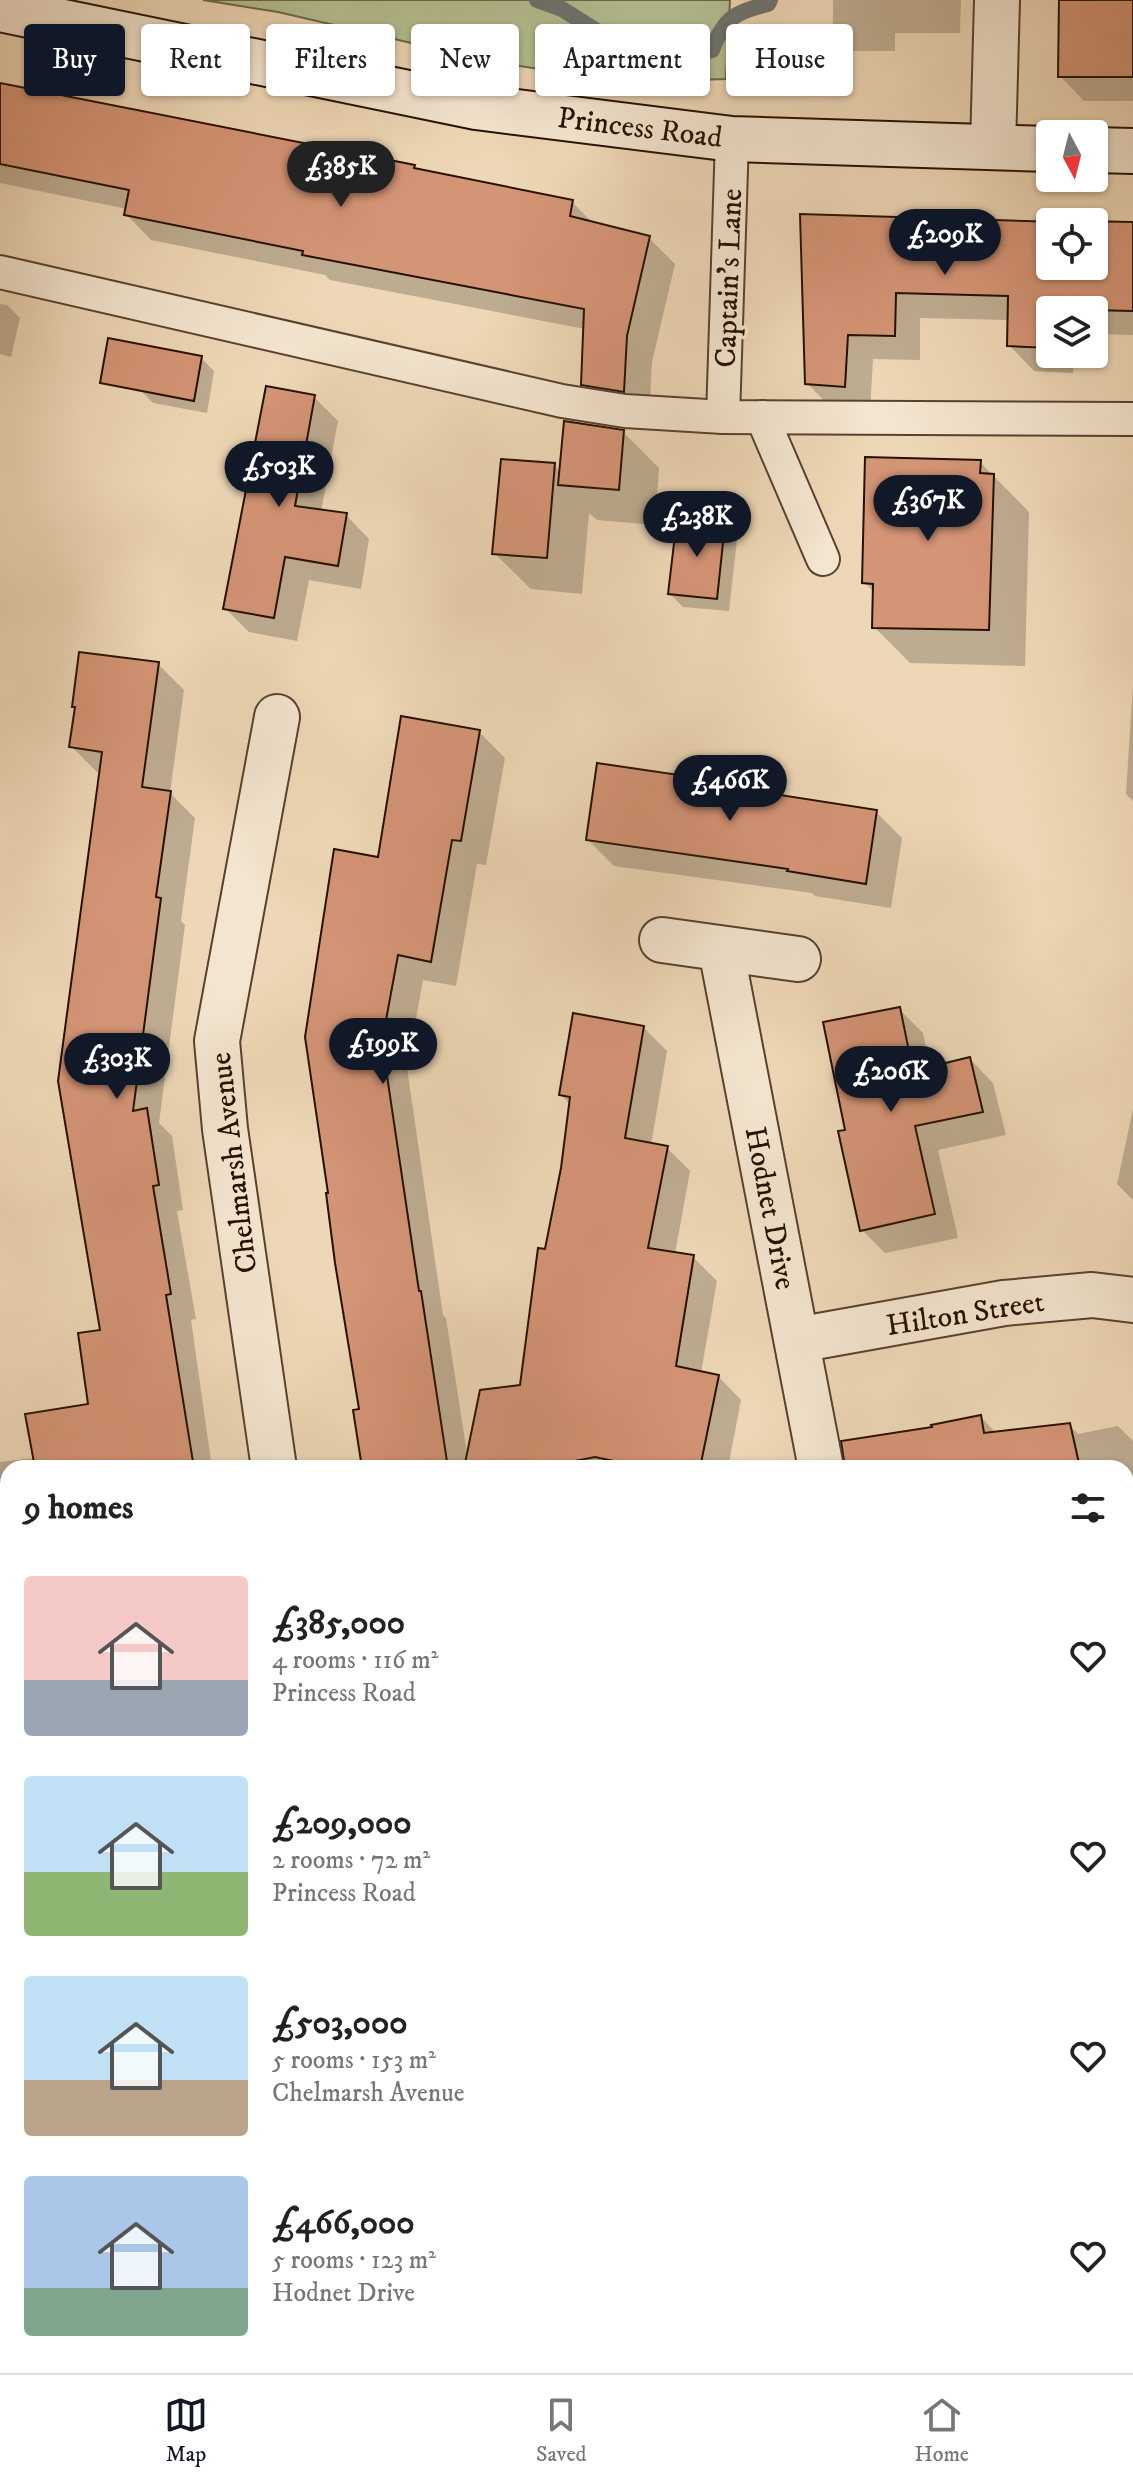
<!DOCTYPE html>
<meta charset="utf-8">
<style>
body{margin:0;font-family:"IM FELL DW Pica",serif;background:#f6f6f6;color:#222;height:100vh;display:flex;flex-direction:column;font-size:30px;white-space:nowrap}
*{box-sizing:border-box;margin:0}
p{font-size:26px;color:#767676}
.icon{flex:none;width:44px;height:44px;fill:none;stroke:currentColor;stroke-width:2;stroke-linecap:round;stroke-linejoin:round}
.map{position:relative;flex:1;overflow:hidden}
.panel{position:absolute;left:0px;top:1460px;width:1134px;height:914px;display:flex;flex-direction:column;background:#fff;border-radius:24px 24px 0 0;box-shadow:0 2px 6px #0004}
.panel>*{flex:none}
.banner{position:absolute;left:24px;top:24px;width:1086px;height:72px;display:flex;gap:16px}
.needle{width:52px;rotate:173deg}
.tools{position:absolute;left:1036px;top:120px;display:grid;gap:16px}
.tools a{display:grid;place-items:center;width:72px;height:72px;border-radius:8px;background:#fff;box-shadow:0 2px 6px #0004;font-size:40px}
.price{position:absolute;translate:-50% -68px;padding:0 18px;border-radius:28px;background:#111827;color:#fff;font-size:26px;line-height:52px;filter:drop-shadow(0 2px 4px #0008)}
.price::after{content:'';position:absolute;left:50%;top:48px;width:24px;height:18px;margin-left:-12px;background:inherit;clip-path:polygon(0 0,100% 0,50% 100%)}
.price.selected{background:#222;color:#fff}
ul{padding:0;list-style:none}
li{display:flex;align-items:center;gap:24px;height:200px;padding:0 24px}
li span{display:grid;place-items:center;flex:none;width:224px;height:160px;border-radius:8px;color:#555}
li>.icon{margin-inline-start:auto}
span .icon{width:96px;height:96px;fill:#fffc;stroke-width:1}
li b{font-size:34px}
h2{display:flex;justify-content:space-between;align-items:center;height:96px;padding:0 24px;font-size:34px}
.chip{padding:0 28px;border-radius:8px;background:#fff;box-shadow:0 2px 6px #0004;font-size:28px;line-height:72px}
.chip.selected{background:#111827;color:#fff}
.menu{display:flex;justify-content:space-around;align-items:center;height:112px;border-top:2px solid #e0e0e0;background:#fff;font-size:22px;color:#767676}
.menu a{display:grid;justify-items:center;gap:4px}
.menu .selected{color:#111827}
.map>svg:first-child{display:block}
.green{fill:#b4bf91;stroke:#6c6848;stroke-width:2}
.shadow{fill:#0003}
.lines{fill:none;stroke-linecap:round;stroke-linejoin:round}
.stream{stroke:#6e7470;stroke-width:16}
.building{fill:#d49476;stroke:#251100;stroke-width:2}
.lane-casing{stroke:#57422e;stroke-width:36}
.street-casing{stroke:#57422e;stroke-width:48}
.secondary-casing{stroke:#251100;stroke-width:48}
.lane{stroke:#f4e5d0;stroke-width:32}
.street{stroke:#f4e5d0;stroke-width:44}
.secondary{stroke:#f4e5d0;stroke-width:44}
.labels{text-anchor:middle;stroke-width:7;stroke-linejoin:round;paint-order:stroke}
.street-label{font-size:30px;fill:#251100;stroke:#f4e5d0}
</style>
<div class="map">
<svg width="1133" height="2373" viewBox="0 0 1133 2373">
<rect width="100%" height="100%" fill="#eed7b6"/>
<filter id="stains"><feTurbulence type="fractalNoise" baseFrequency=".0025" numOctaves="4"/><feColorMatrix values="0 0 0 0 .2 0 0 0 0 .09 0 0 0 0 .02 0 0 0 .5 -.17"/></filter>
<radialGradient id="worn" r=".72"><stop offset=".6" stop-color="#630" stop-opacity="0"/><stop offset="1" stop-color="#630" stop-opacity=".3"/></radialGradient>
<g class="green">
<polygon points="203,0 730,0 726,79 624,82 493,62 278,12"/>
<polygon points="8,1877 8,2366 258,2366 275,2373 0,2373 0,1878"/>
<polygon points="766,2366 963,2366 965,2373 763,2373"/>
</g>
<g class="shadow">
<polygon points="833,0 961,0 960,33 895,33 895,51 846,51 833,38"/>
<polygon points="1060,0 1133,0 1133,101 1084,101 1060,76"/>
<polygon points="0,85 414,167 417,170 572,202 595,225 649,238 675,264 652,362 649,416 609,410 583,384 585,329 330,280 325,275 151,240 126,214 127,209 0,183"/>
<polygon points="802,216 1050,224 1050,266 1094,266 1094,225 1133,225 1133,335 1094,334 1094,310 1050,310 1050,354 1074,354 1073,373 1034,371 1009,345 1009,320 920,318 920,360 873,359 870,411 832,409 807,383"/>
<polygon points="0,304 7,305 20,318 11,357 0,354"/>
<polygon points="201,358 214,371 207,413 153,403 140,390"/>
<polygon points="314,397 338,421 321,512 346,515 369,539 361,589 309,580 297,641 249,632 225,608"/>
<polygon points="623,432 659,468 655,525 597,520 589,513 582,594 531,589 494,553 554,465 561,473"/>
<polygon points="980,462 1029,512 1025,666 910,663 874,627 875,593 864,582"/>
<polygon points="724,526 737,539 729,611 683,607 670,594"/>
<polygon points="158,664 184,690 170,793 195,818 181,921 185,925 159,1123 172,1136 183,1210 177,1211 196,1319 191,1320 212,1468 8,1468 8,1560 0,1561 0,1462 35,1458 90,1405 102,1331 101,772 97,772 71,746 77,709 74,706"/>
<polygon points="1133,685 1133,801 1126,794"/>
<polygon points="479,732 505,758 486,865 477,864 456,986 423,980 407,1068 443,1315 446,1318 468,1460 522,1387 563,1168 571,1105 561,1095 643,1027 667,1051 651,1145 667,1148 690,1171 675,1254 693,1257 717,1281 701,1373 718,1376 741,1400 728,1468 364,1468 362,1411 380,860"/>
<polygon points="780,792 786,798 876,812 902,838 891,908 815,896 812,893 614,866 588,840"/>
<polygon points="899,1009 923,1033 930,1069 970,1059 993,1083 1006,1135 938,1150 958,1238 885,1253 862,1230 848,1131"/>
<polygon points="1133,1109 1133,1200 1117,1184"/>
<polygon points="981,1417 997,1434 1069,1425 1078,1434 1118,1426 1133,1441 1133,1502 1128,1503 1133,1526 1126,1528 1126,1468 890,1468"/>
<polygon points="0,1732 8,1732 8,1830 0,1829"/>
<polygon points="1126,1970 1133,1977 1133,1993 1126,2029"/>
<polygon points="1126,2087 1133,2088 1133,2184 1126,2182"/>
<polygon points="1126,2193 1133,2194 1133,2373 1092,2373 1093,2366 1126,2366"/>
<polygon points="274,2366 766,2366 773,2373 281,2373"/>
</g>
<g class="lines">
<path class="stream" d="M537,0L562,9L630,52L659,59L712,50C724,18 735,12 768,4L770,0"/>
</g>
<g class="building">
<polygon points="1059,0 1133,0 1133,77 1058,77"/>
<polygon points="0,83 415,165 414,168 573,200 570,216 650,236 627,336 624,392 581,385 584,309 302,255 303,251 124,215 129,190 0,164"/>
<polygon points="800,214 1059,222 1050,222 1050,266 1094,266 1094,222 1079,221 1133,222 1133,311 1049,309 1049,348 1007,346 1008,296 896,293 895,336 848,335 845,387 805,384"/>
<polygon points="108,338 202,356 194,401 100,383"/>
<polygon points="266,386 315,395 295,506 347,513 338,566 285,557 274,618 223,609"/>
<polygon points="564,421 624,430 619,490 558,485"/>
<polygon points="865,457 981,460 980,473 994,474 989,630 872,628 873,584 862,583"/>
<polygon points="501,459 555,463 547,558 492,554"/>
<polygon points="677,518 725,524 717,599 668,594"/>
<polygon points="79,652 159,662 142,787 171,791 156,897 161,898 133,1111 147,1108 159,1185 153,1186 171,1294 166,1295 194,1468 35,1468 25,1414 88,1404 78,1333 100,1330 58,1081 102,752 69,747 75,707 72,707"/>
<polygon points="401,716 480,730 461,841 452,840 431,962 398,955 382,1042 419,1291 421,1291 448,1468 362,1468 353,1410 359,1409 335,1263 326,1193 328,1193 305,1037 334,849 378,857"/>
<polygon points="597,763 781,790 780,795 877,810 866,884 787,871 788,869 586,840"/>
<polygon points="900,1007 913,1071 970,1057 983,1112 915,1126 935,1214 860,1231 838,1131 845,1130 823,1022"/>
<polygon points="573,1013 644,1026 625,1138 668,1146 648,1248 694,1255 676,1366 719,1375 700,1468 647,1468 595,1457 539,1468 464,1468 480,1390 520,1385 538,1248 545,1249 561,1168 570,1097 559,1095"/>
<polygon points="981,1415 984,1433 1070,1423 1080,1468 845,1468 841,1441 932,1427 931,1425"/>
</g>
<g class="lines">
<defs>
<g id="lane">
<polyline points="0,272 562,401 625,411 723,417 1133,419"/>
<polyline points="723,417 732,139"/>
<polyline points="762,417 823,559"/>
</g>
<g id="street">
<polyline points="993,147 997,0"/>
<polyline points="662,940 798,959"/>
<polyline points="721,949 821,1468"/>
<polyline points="797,1340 1004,1303 1092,1295 1133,1300"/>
<polyline points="274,1468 225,1129 217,1041 277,717"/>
<polyline points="0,1619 8,1618"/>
<polyline points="1002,2366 1003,2373"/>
</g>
<g id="secondary">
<polyline points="0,9 476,107 732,139 1050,149"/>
<polyline points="1094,150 1133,151"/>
</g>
</defs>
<use href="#lane" class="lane-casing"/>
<use href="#street" class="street-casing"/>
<use href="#secondary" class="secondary-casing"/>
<use href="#lane" class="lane"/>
<use href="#street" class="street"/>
<use href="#secondary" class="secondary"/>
</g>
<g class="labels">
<g class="street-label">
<text transform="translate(640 127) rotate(7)" y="10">Princess Road</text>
<text transform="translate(728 278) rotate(-88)" y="10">Captain's Lane</text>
<text transform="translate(233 1163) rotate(-97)" y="10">Chelmarsh Avenue</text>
<text transform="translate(771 1208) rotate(79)" y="10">Hodnet Drive</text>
<text transform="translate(965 1313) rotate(-9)" y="10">Hilton Street</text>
</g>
</g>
<rect width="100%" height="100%" filter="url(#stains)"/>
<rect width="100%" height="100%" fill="url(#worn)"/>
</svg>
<div class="tools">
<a><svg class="needle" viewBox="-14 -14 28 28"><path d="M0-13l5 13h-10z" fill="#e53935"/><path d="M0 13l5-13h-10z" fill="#767676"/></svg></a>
<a><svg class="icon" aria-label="locate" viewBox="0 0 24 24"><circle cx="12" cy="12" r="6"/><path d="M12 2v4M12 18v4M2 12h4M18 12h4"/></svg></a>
<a><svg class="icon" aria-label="layers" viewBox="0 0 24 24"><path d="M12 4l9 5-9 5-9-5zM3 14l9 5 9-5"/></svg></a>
</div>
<b class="price selected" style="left:341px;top:209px">£385K</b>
<b class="price" style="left:945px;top:277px">£209K</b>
<b class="price" style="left:279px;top:509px">£503K</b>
<b class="price" style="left:928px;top:543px">£367K</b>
<b class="price" style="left:697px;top:559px">£238K</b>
<b class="price" style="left:730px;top:823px">£466K</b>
<b class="price" style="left:383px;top:1086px">£199K</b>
<b class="price" style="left:117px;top:1101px">£303K</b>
<b class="price" style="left:891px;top:1114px">£206K</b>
<div class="banner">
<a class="chip selected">Buy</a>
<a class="chip">Rent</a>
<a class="chip">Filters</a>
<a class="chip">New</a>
<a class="chip">Apartment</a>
<a class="chip">House</a>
</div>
<section class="panel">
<h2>9 homes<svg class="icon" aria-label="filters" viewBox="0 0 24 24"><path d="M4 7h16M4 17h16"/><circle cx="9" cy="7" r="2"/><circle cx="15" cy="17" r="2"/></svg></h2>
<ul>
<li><span style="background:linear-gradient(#f6c9c9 65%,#9aa5b1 0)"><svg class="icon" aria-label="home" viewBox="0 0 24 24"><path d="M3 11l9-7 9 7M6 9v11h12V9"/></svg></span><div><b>£385,000</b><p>4 rooms · 116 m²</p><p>Princess Road</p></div><svg class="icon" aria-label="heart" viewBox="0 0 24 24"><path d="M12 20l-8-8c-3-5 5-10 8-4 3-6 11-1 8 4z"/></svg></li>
<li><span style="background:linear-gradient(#bfe0f5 60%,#8fb573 0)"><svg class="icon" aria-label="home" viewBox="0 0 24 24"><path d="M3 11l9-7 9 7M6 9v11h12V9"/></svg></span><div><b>£209,000</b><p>2 rooms · 72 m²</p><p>Princess Road</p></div><svg class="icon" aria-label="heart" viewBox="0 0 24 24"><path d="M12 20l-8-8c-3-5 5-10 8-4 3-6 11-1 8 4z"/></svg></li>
<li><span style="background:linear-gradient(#bfe0f5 65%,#b9a48a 0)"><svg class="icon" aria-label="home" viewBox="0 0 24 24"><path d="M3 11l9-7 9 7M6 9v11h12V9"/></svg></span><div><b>£503,000</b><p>5 rooms · 153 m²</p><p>Chelmarsh Avenue</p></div><svg class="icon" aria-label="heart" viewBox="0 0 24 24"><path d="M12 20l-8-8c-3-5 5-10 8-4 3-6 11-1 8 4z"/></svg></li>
<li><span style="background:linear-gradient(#a9c7e8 70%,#7fa58c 0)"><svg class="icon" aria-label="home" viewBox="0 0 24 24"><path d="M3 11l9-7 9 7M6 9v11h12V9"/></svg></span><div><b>£466,000</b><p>5 rooms · 123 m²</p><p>Hodnet Drive</p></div><svg class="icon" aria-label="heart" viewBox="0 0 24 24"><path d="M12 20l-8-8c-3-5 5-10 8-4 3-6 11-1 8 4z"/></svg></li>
</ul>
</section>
</div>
<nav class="menu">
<a class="selected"><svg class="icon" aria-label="map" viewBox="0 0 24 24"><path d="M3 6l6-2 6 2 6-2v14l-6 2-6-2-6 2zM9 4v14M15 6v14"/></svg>Map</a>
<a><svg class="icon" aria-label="saved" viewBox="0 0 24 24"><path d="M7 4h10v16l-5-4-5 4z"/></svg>Saved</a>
<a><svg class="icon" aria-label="home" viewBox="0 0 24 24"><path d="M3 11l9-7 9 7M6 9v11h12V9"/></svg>Home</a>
</nav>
